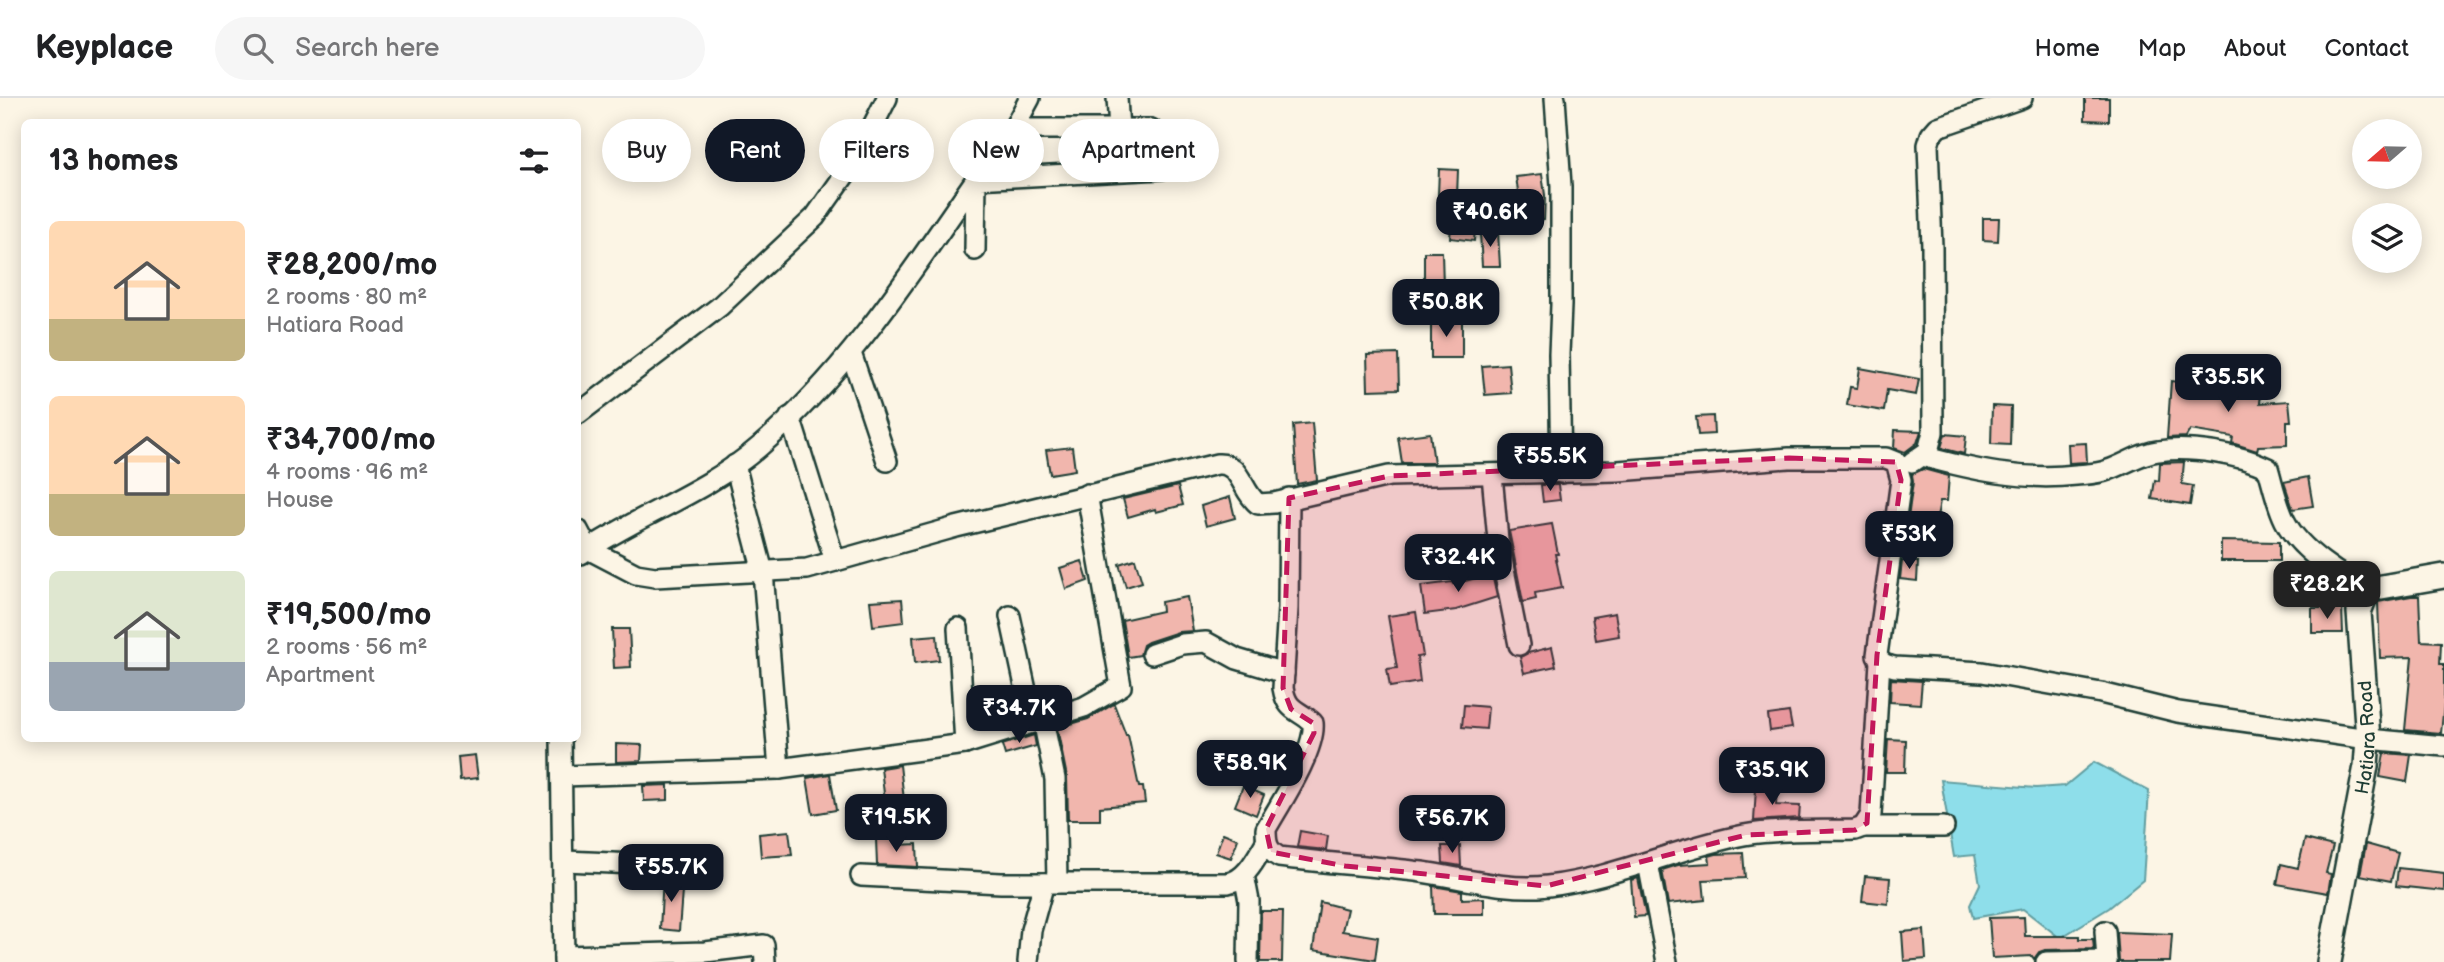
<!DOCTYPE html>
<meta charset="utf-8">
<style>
body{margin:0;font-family:"Balsamiq Sans",sans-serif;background:#f6f6f6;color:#202124;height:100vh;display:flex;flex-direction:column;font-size:26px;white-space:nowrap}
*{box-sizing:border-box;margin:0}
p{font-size:23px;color:#757577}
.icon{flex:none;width:38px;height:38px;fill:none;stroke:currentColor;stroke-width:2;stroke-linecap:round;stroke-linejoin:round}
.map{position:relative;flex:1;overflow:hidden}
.side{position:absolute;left:21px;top:21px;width:560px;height:623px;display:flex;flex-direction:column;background:#fff;border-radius:10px;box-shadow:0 4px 18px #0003}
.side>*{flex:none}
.top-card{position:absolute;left:602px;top:21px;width:665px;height:63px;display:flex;gap:14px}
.needle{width:46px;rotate:250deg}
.controls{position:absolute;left:2352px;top:21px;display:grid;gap:14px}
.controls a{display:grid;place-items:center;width:70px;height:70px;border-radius:50%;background:#fff;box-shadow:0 4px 18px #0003;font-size:35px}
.price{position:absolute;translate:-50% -60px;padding:0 16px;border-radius:14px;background:#111827;color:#fff;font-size:23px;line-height:46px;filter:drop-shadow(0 2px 4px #0008)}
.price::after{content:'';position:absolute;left:50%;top:42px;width:21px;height:16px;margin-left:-10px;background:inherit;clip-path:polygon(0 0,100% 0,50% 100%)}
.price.selected{background:#222;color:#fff}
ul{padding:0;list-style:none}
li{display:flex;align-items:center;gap:21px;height:175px;padding:0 28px}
li span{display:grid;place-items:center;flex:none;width:196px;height:140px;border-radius:10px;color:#555}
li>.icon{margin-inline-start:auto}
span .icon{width:84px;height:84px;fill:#fffc;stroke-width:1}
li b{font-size:30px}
h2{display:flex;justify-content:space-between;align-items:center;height:84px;padding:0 28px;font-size:30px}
.chip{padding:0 24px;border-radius:32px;background:#fff;box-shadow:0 4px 18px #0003;font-size:24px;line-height:63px}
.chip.selected{background:#111827;color:#fff}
header{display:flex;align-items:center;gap:42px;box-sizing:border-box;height:98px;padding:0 35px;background:#fff;border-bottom:2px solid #e0e0e0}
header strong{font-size:33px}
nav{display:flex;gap:38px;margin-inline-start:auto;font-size:24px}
.search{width:490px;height:63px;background:#f6f6f6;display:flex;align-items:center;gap:18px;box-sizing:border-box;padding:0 24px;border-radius:38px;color:#757577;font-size:26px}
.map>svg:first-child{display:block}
.water{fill:#8edeea;stroke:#629ea1;stroke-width:2}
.building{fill:#f1b6ad;stroke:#1f3d34;stroke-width:2}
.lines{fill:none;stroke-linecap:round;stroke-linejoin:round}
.minor-casing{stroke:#1f3d34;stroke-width:24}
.tertiary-casing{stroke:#1f3d34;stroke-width:28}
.minor{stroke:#fcf5e5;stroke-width:19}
.tertiary{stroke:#fcf5e5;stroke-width:23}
.marked{fill:#c2185b;fill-opacity:0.2;stroke:#c2185b;stroke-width:5;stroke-dasharray:14 9;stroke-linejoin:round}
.labels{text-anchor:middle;stroke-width:5;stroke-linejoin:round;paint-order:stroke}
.street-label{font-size:19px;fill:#1f3d34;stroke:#fcf5e5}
</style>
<header>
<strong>Keyplace</strong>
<div class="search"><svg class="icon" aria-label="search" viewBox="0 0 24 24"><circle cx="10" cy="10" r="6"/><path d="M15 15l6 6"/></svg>Search here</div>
<nav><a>Home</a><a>Map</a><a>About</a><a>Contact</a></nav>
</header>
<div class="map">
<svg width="2444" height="864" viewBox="0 0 2444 864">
<rect width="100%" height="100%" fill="#fcf5e5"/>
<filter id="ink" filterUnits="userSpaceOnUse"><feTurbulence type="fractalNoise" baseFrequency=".0143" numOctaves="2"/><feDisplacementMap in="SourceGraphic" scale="14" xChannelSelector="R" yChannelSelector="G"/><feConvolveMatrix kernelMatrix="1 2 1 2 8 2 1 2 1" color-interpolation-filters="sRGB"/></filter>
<g filter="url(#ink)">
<polygon class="water" points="2094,664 2149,693 2143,782 2109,810 2060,840 2023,811 1973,820 1970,807 1980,786 1975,757 1954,759 1941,682 2036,690 2065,688"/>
<g class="building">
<polygon points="2085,0 2109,0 2109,23 2085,22"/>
<polygon points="1439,71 1458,72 1457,98 1438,97"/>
<polygon points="1542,76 1545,97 1544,122 1509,123 1508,107 1520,107 1516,79"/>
<polygon points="1453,106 1477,109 1474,143 1450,140"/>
<polygon points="1983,120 1999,120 1998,143 1983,142"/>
<polygon points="1498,134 1500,168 1482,168 1480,135"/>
<polygon points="1424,154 1442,154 1443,188 1424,188"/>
<rect x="1431" y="222" width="31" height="38"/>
<polygon points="1398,256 1399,291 1368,292 1367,257"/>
<polygon points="1508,266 1511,295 1485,297 1482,268"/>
<polygon points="1860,270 1919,281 1916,297 1887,292 1884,313 1847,307 1850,289 1857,290"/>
<polygon points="2171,283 2238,292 2239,285 2262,287 2260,305 2289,303 2291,323 2287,323 2287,347 2258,348 2257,353 2232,345 2233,339 2190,332 2186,339 2167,340"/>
<polygon points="1992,308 2011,309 2010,347 1991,346"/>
<polygon points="1713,318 1714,336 1698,337 1696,319"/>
<polygon points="1312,325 1317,382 1297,386 1293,327"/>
<polygon points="1895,332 1921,333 1917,345 1905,354 1894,350"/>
<polygon points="1430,335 1434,365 1402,365 1398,339"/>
<polygon points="1945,336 1966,338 1964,356 1941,350"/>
<polygon points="2086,345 2087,364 2069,365 2068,346"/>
<polygon points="1072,349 1075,372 1050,376 1046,352"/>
<polygon points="2184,364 2182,386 2193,388 2190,407 2152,401 2155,382 2159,383 2160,365"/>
<polygon points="1923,371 1949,378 1947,403 1940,403 1933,441 1906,435 1913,384 1912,376"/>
<polygon points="2308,379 2313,408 2293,411 2284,384"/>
<polygon points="1541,387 1558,387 1560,402 1543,404"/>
<polygon points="1178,388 1183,407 1156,414 1155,411 1128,419 1123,401"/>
<polygon points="1230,399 1235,420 1206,428 1201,408"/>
<polygon points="1552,426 1558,456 1555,456 1562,490 1535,495 1536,501 1523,504 1509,433"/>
<polygon points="2221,443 2279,444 2279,463 2221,463"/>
<polygon points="1135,461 1142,484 1126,489 1119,466"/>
<polygon points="1082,463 1088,483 1066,491 1060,470"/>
<polygon points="1902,463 1918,464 1917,483 1900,481"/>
<polygon points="1492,476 1497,499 1456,512 1425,516 1421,488 1452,484 1453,486"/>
<polygon points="2411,498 2419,498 2421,543 2441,544 2440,566 2444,566 2444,606 2441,635 2405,632 2412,559 2380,560 2378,504"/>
<polygon points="1187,499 1193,533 1178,534 1148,544 1143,547 1140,557 1128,559 1122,522 1162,513 1161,504"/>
<polygon points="902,501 904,524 873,528 870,503"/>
<polygon points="2312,510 2342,510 2343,535 2312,535"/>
<polygon points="1416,514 1423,558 1417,559 1420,584 1390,589 1387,571 1397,570 1388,518"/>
<polygon points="1615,515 1619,538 1596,542 1592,519"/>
<polygon points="612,531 629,531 631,569 614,570"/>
<polygon points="937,537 939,562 915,565 913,539"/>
<polygon points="1552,549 1556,568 1524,575 1520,559 1528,555"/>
<polygon points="1891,581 1922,583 1920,606 1890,604"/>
<polygon points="1114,606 1126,637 1128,637 1139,689 1143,689 1145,705 1100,709 1100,722 1068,722 1067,679 1057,630 1088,621"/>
<polygon points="1464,607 1488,609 1486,631 1462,629"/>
<polygon points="1789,614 1792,630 1770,633 1768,617"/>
<polygon points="1034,637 1036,648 1005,657 1002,647"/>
<polygon points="1888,641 1906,642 1905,674 1886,674"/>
<polygon points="616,646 642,647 641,663 616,664"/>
<polygon points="2384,655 2411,657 2407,684 2380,679"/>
<polygon points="475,657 478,680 460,682 458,659"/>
<polygon points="900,667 904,702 885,704 881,670"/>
<polygon points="830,676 836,712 813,716 807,680"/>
<polygon points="668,687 668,702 644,703 643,688"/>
<polygon points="1243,688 1264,697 1256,717 1235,708"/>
<polygon points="1756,690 1777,691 1776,707 1800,708 1799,720 1754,723"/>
<polygon points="789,733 792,757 761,759 759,736"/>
<polygon points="1300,733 1328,738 1326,752 1297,749"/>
<polygon points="1223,735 1238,741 1231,760 1216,755"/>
<polygon points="876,741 897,741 897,747 917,746 918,769 877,767"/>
<polygon points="2305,741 2333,748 2326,775 2331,776 2328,795 2277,786 2281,766 2298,770"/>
<polygon points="2366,746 2398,755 2391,783 2360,777"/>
<polygon points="1442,748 1460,748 1461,768 1443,765"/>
<polygon points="1743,755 1745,780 1703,782 1705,802 1668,806 1662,772 1678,767 1710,765 1709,758 1716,756"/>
<polygon points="2398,770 2444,775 2444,793 2396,788"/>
<polygon points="1865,778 1890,780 1888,806 1862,803"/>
<polygon points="663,779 683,780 679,833 660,831"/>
<polygon points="1638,780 1646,818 1634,819 1631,782"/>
<polygon points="1433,788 1462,793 1462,801 1484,800 1484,816 1434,816"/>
<polygon points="1320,804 1347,811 1342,833 1378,839 1375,862 1313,852"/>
<polygon points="1261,813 1283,813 1282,864 1260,864"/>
<polygon points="2024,819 2025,838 2079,838 2079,841 2093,841 2094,851 2045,852 2039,854 2034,861 2032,858 1992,860 1989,820"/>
<polygon points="1924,832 1926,861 1904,863 1902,834"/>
<polygon points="2117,834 2172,836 2170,864 2119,864"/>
</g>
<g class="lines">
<defs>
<g id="minor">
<polyline points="1117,0 1119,31"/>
<polyline points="1555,0 1561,88 1561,207 1559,256 1561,375"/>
<polyline points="1009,39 1030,0"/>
<polyline points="975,152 976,81 1162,71"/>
<polyline points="851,255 887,363"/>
<polyline points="578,316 719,209 815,119 856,61 887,0"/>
<polyline points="790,319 835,463"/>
<path d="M1922,358C1973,372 2023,383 2076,377C2086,376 2098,376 2108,372C2124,367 2140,355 2158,353C2190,348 2239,356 2268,370C2273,387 2277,407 2285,423C2299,451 2342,481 2370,491"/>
<polyline points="1912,364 1928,353 1933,334 1932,149 1928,47 1931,37 1938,29 2022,0"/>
<polyline points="735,367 763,474 779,671"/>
<polyline points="1492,377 1498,442 1519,547"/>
<path d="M1289,400L1288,510L1283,590C1287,614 1298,611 1313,625C1316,652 1280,706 1266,731C1266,745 1267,752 1279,759C1326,765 1374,768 1422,774C1463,780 1507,793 1548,788C1615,780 1677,750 1744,737C1778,731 1820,733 1855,732L1863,729L1871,717L1880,563"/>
<path d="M578,432L588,451L636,476L655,479L807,471L956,429L1217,366C1241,364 1241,393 1258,406L1274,405L1389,378L1618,373L1789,360H1886L1896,364L1901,382L1877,557C1881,566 1886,567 1895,569L1982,574L2101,595L2178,614L2368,641L2444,648"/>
<path d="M581,456C638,417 706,395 759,349C855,267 922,157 995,54L1009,39L1023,31H1151"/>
<polyline points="1010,518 1033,625"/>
<polyline points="958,530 965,646"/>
<polyline points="1152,556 1182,546 1206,544 1237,561 1284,575"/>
<polyline points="1043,622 1055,681 1057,785"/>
<polyline points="561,640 564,864"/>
<polyline points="562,678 779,671 965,646 1084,609 1121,588 1087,396"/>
<polyline points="1863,729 1944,729"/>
<polyline points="564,763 708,769"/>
<polyline points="1648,765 1667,864"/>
<polyline points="1244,777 1249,803 1248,864"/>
<path d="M861,778L1001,785H1228C1247,781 1256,760 1266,744"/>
<polyline points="2105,833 2107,864"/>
<polyline points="564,858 705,854 764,847 765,864"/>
<polyline points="1028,864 1031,832 1044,785"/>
<polyline points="2046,864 2107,863"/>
</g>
<g id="tertiary">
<path id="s1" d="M2329,864L2366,668L2368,641L2359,514L2364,501L2370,491L2444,478"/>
</g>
</defs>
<use href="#minor" class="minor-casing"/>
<use href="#tertiary" class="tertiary-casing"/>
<use href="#minor" class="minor"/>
<use href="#tertiary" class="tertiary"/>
</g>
</g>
<path class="marked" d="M1789,360L1896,364L1901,382L1877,557L1867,725L1855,732L1746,737L1546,788L1345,768L1271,754L1266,731L1314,635L1313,625L1291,611L1283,590L1289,400L1389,378Z"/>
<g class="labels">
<g class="street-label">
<text dy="7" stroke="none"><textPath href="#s1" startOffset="228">Hatiara Road</textPath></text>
</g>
</g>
</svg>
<div class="controls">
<a><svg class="needle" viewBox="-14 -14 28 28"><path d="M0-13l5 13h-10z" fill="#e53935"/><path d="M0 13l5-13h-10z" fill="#757577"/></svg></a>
<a><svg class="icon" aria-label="layers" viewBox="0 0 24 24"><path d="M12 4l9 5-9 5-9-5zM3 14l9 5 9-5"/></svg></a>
</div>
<b class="price" style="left:1490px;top:151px">₹40.6K</b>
<b class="price" style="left:1446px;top:241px">₹50.8K</b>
<b class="price" style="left:2228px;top:316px">₹35.5K</b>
<b class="price" style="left:1550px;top:395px">₹55.5K</b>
<b class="price" style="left:1909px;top:473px">₹53K</b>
<b class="price" style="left:1458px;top:496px">₹32.4K</b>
<b class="price selected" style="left:2327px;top:523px">₹28.2K</b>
<b class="price" style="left:1019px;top:647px">₹34.7K</b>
<b class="price" style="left:1250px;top:702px">₹58.9K</b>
<b class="price" style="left:1772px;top:709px">₹35.9K</b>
<b class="price" style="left:896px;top:756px">₹19.5K</b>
<b class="price" style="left:1452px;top:757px">₹56.7K</b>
<b class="price" style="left:671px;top:806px">₹55.7K</b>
<div class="top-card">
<a class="chip">Buy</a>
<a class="chip selected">Rent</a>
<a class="chip">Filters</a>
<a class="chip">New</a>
<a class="chip">Apartment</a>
</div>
<section class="side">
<h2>13 homes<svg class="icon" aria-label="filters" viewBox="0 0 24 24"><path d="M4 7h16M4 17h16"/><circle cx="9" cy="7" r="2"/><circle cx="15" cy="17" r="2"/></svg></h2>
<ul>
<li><span style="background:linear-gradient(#ffd9b3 70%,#c2b280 0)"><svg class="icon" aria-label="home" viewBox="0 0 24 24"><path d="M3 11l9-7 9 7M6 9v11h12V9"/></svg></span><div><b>₹28,200/mo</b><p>2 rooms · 80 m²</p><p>Hatiara Road</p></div></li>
<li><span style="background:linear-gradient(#ffd9b3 70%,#c2b280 0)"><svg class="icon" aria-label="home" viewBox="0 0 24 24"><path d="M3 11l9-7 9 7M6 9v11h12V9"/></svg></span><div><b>₹34,700/mo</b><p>4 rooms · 96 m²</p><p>House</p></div></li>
<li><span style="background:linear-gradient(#dfe7d0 65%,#9aa5b1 0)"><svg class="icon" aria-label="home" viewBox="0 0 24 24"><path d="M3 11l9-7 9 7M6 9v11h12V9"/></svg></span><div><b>₹19,500/mo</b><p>2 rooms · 56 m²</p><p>Apartment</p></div></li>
</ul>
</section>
</div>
